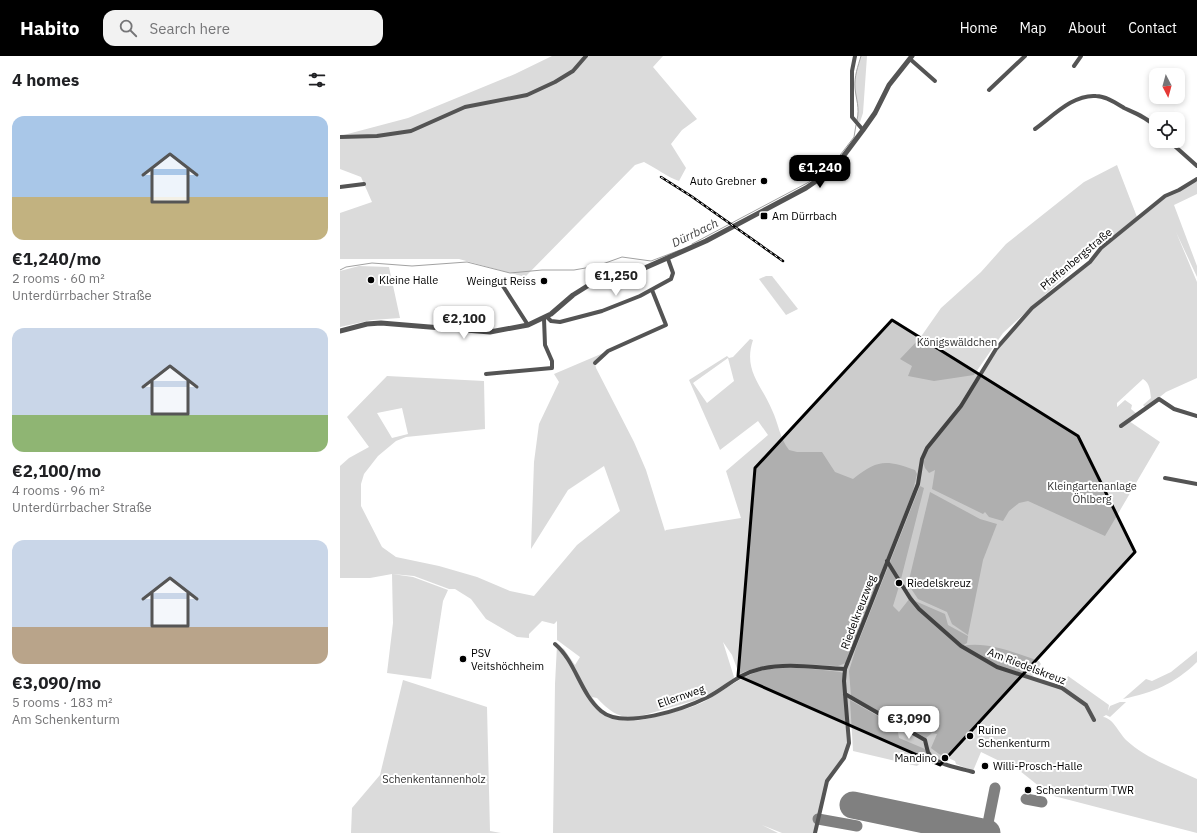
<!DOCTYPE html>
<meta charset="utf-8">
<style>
body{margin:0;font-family:"IBM Plex Sans",sans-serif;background:#f2f2f2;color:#202124;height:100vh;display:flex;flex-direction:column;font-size:15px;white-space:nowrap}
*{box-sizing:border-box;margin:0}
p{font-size:13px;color:#757577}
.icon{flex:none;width:22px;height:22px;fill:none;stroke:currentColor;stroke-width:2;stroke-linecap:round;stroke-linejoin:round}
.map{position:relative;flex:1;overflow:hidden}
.drawer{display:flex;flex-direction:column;background:#fff;width:340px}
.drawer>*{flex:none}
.needle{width:26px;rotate:174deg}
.controls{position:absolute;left:809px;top:12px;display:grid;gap:8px}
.controls a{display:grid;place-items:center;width:36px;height:36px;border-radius:8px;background:#fff;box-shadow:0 2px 6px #0003;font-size:20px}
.price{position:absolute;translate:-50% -34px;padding:0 9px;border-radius:8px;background:#fff;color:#222;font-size:13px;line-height:26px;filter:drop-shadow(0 1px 2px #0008)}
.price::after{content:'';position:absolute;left:50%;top:24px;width:12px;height:9px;margin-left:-6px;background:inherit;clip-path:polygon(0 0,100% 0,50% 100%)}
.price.current{background:#000;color:#fff}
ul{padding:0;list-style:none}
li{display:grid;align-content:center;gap:8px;height:212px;padding:0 12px}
li span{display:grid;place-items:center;height:124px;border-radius:12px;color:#555}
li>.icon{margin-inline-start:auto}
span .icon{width:72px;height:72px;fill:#fffc;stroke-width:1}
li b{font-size:17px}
h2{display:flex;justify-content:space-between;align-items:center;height:48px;padding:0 12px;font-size:17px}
header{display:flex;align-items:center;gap:24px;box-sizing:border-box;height:56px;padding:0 20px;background:#000;color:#fff}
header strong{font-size:19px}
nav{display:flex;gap:22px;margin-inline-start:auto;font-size:14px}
.search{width:280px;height:36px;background:#f2f2f2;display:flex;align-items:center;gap:10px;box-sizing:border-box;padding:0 14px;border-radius:12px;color:#757577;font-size:15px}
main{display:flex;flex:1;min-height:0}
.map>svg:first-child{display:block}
.green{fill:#dbdbdb;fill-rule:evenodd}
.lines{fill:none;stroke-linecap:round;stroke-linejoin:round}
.stream{stroke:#a2a2a2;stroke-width:1}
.taxiway{stroke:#808080;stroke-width:11}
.runway{stroke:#808080;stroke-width:27}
.minor{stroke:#545454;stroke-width:4}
.tertiary{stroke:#545454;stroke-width:5}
.rail-casing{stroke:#000;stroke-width:2.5}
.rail{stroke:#fff;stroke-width:1;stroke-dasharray:3;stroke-linecap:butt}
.marked{fill:#000;fill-opacity:0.2;stroke:#000;stroke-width:3;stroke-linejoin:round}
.poi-dot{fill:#000;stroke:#fff;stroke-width:1.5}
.labels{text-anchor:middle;stroke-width:4;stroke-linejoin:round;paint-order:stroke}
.poi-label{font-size:11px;fill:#000;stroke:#fff;text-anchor:start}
.street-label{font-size:11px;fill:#000;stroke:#fff}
.park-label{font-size:11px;fill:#323232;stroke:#fff}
.water-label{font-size:12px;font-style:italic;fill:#434343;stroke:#fff}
</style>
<header>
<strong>Habito</strong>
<div class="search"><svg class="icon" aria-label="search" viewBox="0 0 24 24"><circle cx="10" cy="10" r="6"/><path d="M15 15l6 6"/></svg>Search here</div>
<nav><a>Home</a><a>Map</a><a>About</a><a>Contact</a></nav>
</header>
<main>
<section class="drawer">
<h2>4 homes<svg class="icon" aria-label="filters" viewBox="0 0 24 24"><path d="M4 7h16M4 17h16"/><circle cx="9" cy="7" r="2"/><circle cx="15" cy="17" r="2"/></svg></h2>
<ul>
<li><span style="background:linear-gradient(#a9c7e8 65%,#c2b280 0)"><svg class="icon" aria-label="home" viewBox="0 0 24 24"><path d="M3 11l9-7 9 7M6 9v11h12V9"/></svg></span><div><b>€1,240/mo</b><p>2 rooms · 60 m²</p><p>Unterdürrbacher Straße</p></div></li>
<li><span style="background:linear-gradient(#c9d6e8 70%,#8fb573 0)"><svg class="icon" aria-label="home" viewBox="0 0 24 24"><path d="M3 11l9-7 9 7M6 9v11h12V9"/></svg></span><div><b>€2,100/mo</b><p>4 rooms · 96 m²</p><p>Unterdürrbacher Straße</p></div></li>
<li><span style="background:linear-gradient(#c9d6e8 70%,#b9a48a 0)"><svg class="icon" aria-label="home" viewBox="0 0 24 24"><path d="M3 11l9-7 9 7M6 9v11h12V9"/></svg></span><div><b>€3,090/mo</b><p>5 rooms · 183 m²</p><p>Am Schenkenturm</p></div></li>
</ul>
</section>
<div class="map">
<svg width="857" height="777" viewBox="0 0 857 777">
<rect width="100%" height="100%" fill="#fff"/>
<g class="green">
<path d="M212,0H323L313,11L357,63L342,74L331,88L346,112L339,125C327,121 316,112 304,106L295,109L185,221L119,203H0V157L32,146L21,121L0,113V80L68,62L175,18Z"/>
<path d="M521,0H527L523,57L520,66L517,65C520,50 515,44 515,31C514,20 518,10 521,0Z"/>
<polygon points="777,109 797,161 752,196 663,277 634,319 594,325 568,320 572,310 560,303 580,282 601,252 641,216 666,188 744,126"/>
<path d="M853,126H857V138L834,149L857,210V221L836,176L857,226V322L826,336L806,352L803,349L811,342C810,335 810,327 803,323L777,347V351L785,344L792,349L791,353L797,358L789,365L820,386L765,480L688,445L679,447L669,455L663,465L649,461L645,456L643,458L592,433L595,414L589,417L585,412L582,403L587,392L621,350L656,293L692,252L750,206L761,192L825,140Z"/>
<polygon points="19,210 49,211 60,262 32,264 0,271 0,215"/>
<polygon points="426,220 432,220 458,253 446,259 419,223"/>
<path d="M410,283L413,284C403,314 421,328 432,354C438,366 440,383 449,394L457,396H482L495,416L513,423C538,403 546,404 575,414L577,418L573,435L506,607L498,610C463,608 432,604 399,618L392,599L383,586L394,621L393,623L369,638L353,645L294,662C277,661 268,654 257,642L252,641C273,673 295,666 327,658C341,654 355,651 367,644C386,633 403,619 424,614C448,609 475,613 500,616L503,617L507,690L504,702L487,725L475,777H442L422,769L438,777H213L215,628L217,589L224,593L235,609L240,601L217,584V565L214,568L202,565L189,578V582L177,581L146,563L131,543L115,533H109L74,520L52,518L73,521L108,534L103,545L91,623L47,617L53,567L52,518L30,522H0V410L9,402L29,391L7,361L47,320L144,325L145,373L66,381L56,385L38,400L24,418L21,428V450L42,491L56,501L99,510L137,521L170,535L194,540L237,489L280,455L264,410L228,434L191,493L194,406L199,368L219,326L214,318L268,295L255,307L256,312L294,386L306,414L325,475L326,474L401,462L386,415L428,379L418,365L380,394L349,324L387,300L389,302L393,301ZM388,302L394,325L367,347L353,327ZM62,352L68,378L52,382L37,357Z"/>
<path d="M580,430L584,432L560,527L553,550L559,556L570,542L569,536L575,545L605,558L608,569L628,580L627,587L622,590C648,585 675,597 699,605L701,608L691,622L722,632L728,620L769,649L768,655L770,650L780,646H786L770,661L766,659L763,661C773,662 779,677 786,684C805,702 834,712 857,723V777L710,739L680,715L641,696L633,715L616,708L615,705L599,698L591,692L597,678L592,677L586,682L511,640L509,615L516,592Z"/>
<polygon points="590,436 640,463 657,468 643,504 628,579 612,568 607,556 578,543 568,528"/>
<path d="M857,595V606C833,629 814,636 783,643L806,623L812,625L831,616Z"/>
<polygon points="63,624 147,651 150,775 161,777 11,777 12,752 40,719"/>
<polygon points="510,644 557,671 559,682 585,693 588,700 577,710 513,695"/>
</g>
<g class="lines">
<g class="stream">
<path d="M517,64C520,52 516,43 515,32C514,21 518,10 521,0"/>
<polyline points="494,107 514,81 516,69"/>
<polyline points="352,188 469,126 492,109"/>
<polyline points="0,214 6,211 32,207 72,210 127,206 170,217 202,214 234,214 257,210 282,201 311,205 340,194"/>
</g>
<g class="taxiway">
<polyline points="686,743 702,746"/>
<polyline points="528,759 530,752"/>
<polyline points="478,763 517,770"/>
<polyline points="646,777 655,732"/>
</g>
<polyline class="runway" points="513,749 647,777"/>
<g class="minor">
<polyline points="515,0 512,15 512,61 523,74"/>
<polyline points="570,3 595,25"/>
<polyline points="734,10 741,0"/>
<polyline points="649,34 685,0"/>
<path d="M695,73C712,61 733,38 756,40C766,40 776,47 784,52C795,57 808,62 816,71"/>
<polyline points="0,81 37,80 71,75 125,51 187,39 215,26 233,15 246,0"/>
<polyline points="829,85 857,110"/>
<polyline points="0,131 24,128"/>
<polyline points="161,227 188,269"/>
<polyline points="207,261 211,265 220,266 262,255 300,240 331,223 333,217 328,203"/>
<polyline points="255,307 268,295 326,269 312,234"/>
<polyline points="146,318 212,312 212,305 205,289 204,263"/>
<polyline points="781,370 819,343 834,353 857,360"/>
<polyline points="825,422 857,428"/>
<polyline points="547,505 570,542 579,553 621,590 657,611 722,632 746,649 754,664"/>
<path d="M215,588C236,606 240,637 261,655C283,674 344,653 368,641C387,631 398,618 420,613C447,606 478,612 505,613"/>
<path d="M505,638L585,684C586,688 587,693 588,696C594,709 621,712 633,716"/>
<polyline points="475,777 487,725 504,702 509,687 504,625 505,613 578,428 582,403 587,392 621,350 656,293 692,252 750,206 761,192 825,140 839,134 857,123"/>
</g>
<polyline class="tertiary" points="0,275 27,268 41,267 150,276 188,269 211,258 233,239 249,229 291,218 366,185 466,132 485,119 502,102 523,74 535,57 549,29 572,0"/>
<defs>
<polyline id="rail" points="321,121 351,140 443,205"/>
</defs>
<use href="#rail" class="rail-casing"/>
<use href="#rail" class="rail"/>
</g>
<path class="marked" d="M552,264L738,380L795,496L600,709L398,620L415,412Z"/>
<g class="poi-dot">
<circle cx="424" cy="125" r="4"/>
<rect x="420" y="156" width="8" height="8" rx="2"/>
<circle cx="31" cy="224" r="4"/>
<circle cx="204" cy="225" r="4"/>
<circle cx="559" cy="527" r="4"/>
<circle cx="123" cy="603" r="4"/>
<circle cx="630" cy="680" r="4"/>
<circle cx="605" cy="702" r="4"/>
<circle cx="645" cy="710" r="4"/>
<circle cx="688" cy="734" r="4"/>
</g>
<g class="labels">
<g class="poi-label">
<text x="416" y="129" text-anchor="end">Auto Grebner</text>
<text x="432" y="164">Am Dürrbach</text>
<text x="39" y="228">Kleine Halle</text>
<text x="196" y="229" text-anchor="end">Weingut Reiss</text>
<text x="567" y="531">Riedelskreuz</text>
<text x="131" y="601">PSV<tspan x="131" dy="13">Veitshöchheim</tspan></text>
<text x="638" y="678">Ruine<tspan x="638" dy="13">Schenkenturm</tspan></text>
<text x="597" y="706" text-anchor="end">Mandino</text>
<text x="653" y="714">Willi-Prosch-Halle</text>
<text x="696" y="738">Schenkenturm TWR</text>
</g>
<g class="street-label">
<text transform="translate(736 203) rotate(-40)" y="4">Pfaffenbergstraße</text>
<text transform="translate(518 556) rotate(-69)" y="4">Riedelkreuzweg</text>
<text transform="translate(687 610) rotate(21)" y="4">Am Riedelskreuz</text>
<text transform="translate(341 640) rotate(-19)" y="4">Ellernweg</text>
</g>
<g class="park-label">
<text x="617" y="290">Königswäldchen</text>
<text x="752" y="434">Kleingartenanlage<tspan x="752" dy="13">Öhlberg</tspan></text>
<text x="94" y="727">Schenkentannenholz</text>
</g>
<g class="water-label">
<text transform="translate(355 177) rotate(-26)" y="4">Dürrbach</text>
</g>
</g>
</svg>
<div class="controls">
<a><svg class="needle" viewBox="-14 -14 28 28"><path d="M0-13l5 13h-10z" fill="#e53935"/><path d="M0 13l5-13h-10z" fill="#757577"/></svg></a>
<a><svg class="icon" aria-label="locate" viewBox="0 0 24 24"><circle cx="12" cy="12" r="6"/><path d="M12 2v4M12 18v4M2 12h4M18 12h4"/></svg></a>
</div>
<b class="price current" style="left:480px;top:133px">€1,240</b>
<b class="price" style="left:276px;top:241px">€1,250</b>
<b class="price" style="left:124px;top:284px">€2,100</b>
<b class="price" style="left:569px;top:684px">€3,090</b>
</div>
</main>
